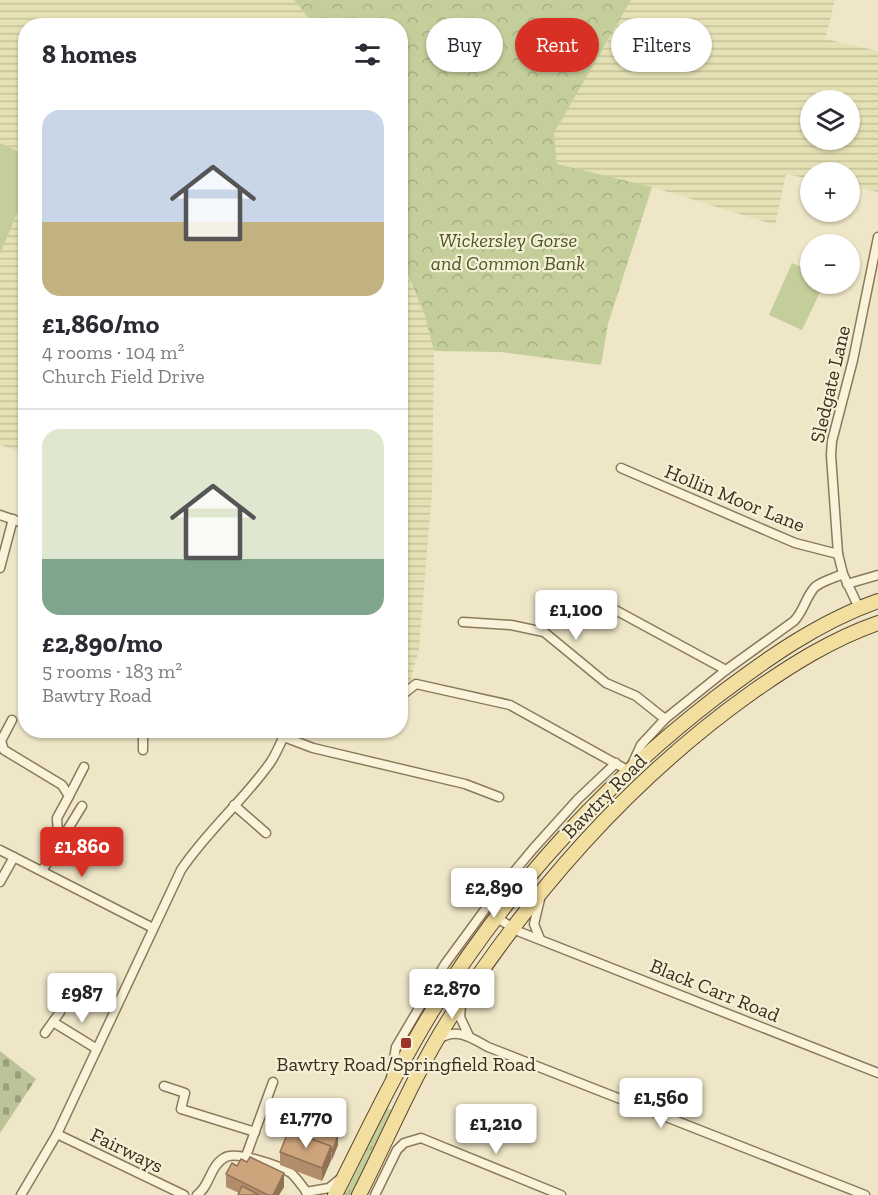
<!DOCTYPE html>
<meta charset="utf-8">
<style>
body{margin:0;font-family:"Zilla Slab",serif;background:#f7f7f7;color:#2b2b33;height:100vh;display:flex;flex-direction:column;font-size:22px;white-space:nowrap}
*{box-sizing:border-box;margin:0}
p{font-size:20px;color:#7c7c81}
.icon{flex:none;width:33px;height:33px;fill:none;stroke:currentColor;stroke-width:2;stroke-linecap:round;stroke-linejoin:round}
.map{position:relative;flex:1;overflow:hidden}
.drawer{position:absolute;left:18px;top:18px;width:390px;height:720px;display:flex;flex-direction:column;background:#fff;border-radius:24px;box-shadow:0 2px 4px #0004}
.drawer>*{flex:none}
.hud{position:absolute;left:426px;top:18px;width:362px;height:54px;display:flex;gap:12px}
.fabs{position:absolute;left:800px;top:90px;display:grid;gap:12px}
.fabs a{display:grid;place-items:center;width:60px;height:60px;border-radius:50%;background:#fff;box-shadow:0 2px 4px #0004;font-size:30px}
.price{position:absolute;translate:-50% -51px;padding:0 14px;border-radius:6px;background:#fff;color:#222;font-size:20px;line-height:39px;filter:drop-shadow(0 2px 3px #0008)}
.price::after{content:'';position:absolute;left:50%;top:36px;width:18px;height:14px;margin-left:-9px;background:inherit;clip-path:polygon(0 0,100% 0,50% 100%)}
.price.active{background:#d93025;color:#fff}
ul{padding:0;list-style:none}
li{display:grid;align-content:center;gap:12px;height:318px;padding:0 24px}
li+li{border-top:2px solid #e1e1e2}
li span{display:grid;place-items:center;height:186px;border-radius:18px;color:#555}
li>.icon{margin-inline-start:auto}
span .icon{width:108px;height:108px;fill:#fffc;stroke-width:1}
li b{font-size:26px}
h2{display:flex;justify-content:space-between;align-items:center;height:72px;padding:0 24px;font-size:26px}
.tag{padding:0 21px;border-radius:27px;background:#fff;box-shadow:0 2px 4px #0004;font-size:21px;line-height:54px}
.tag.active{background:#d93025;color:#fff}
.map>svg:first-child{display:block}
.farmland{fill:url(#farmland-rules);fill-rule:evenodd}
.grass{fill:url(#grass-tufts)}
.forest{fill:url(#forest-crowns)}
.cemetery{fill:url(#cemetery-stones)}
.green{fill:#c4ce9a}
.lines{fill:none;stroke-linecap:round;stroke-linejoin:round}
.minor-casing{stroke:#8b795b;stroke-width:11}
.primary-casing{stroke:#59462f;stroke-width:16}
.minor{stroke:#faf3da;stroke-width:8}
.primary{stroke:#f2de9f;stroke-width:14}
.wall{fill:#b18d6b}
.shaded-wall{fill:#907357}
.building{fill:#cea47c;stroke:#907357;stroke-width:1.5}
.poi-dot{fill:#9c322a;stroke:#f6f0d6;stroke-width:2}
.labels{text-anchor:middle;stroke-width:4.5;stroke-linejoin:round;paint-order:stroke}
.park-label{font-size:20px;font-style:italic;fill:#485826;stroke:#f6f0d6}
.street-label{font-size:20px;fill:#3b2f1f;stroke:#f6f0d6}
.poi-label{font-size:20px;fill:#3b2f1f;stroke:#f6f0d6}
</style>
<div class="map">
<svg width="878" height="1195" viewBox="0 0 878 1195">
<defs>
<pattern id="farmland-rules" width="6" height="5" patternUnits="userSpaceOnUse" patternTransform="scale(1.5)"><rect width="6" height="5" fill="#e5e1b4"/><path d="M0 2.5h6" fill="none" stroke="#c5c19a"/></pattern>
<pattern id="grass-tufts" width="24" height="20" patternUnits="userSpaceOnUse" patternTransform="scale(1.5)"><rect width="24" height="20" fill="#c4ce9a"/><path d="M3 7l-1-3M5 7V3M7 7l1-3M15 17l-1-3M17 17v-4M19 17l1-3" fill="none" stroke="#a9b184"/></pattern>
<pattern id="forest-crowns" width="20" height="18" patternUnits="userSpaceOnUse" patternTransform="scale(1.5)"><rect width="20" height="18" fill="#c4ce9a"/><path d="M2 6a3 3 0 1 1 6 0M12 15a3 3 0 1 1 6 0" fill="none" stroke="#a9b184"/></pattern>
<pattern id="cemetery-stones" width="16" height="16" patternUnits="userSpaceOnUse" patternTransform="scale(1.5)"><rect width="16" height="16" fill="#bbc399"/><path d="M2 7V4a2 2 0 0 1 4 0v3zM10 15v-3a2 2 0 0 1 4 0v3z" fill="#999f7c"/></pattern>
</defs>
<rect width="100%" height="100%" fill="#efe6c7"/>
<g class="farmland">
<polygon points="0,0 294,0 314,25 26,26 25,155 0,143"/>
<path d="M631,0H835L825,39L878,51V192L849,186V172H810V179L786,174L775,225L652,187L557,164L554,133ZM810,100H849V140H810Z"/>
<polygon points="25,195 25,453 0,445 0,254"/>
<polygon points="400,258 425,316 434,351 432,491 419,648 411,680 407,687 400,684"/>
</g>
<polygon class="grass" points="387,1108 395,1112 354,1195 344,1195"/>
<polygon class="forest" points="294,0 631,0 554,133 557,164 652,187 608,324 601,365 501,352 434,351 425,316 401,258 400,26 314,25"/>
<polygon class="cemetery" points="0,1051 36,1079 0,1133"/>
<g class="green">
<polygon points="0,143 26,155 25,195 0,254"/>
<polygon points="792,263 810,271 810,284 824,284 802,330 769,315"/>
</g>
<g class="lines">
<defs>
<g id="minor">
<polyline points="621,468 795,543 838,554"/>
<polyline points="0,515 26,524"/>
<polyline points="0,568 13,519"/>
<polyline points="843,574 838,554 831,455 832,441 853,360 878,237"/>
<polyline points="847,584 878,575"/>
<polyline points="608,606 726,670"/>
<polyline points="463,622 511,625 544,632 606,683 636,696 665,719"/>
<path d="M402,695L416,684L510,705L629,771L641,745L665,719L726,670L794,621C804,611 806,596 815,587C822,581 834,578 843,574L859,608"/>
<polyline points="12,720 1,741 4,750 62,785 69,796 57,818 58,838 52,855"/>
<polyline points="143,730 143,750"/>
<polyline points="284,737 313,748 465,784 499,797"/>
<polyline points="69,796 84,767"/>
<polyline points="234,805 266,833"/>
<polyline points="0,850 153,928"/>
<polyline points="42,871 82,806"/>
<polyline points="0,882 14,857"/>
<polyline points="497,918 520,932 878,1073"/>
<polyline points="540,939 534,924 540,899"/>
<polyline points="461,1006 460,1017 469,1036"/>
<polyline points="53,1022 97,1049"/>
<polyline points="45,1033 60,1012"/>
<path d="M439,1039C457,1027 472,1038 488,1047L865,1195"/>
<polyline points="391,1078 396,1047 445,964 503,885 533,849 578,799 616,763"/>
<polyline points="164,1086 185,1093 181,1109 255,1132"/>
<polyline points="57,1134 184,1195"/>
<polyline points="246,1156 273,1082"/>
<polyline points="306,1192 329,1188 341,1178"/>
<path d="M21,1195L57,1134L181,870C207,831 243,801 270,763C277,753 281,741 287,730"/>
<path d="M197,1195C210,1186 210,1166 224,1158C235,1150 280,1166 291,1173C297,1178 304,1189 309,1195"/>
<polyline points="375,1195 397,1150 404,1143 421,1138 561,1195"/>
</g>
<g id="primary">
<path d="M335,1195C360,1146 383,1097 410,1049C485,914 592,793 715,698C765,660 818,622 878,601"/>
<path d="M359,1195C388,1138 414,1075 448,1021C529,895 629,780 751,693C791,665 832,639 878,623"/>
</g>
</defs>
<use href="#minor" class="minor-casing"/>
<use href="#primary" class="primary-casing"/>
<use href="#minor" class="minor"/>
<use href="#primary" class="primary"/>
</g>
<g class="wall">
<polygon points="306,1137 338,1145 322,1181 280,1165 280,1152"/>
<polygon points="226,1174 284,1187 279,1195 238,1195 239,1193 226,1187"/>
</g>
<g class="shaded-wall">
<polygon points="338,1136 338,1145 332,1160 332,1151"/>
<polygon points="331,1146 331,1160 322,1181 322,1168"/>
<polygon points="284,1173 284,1187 279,1195 273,1195"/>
</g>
<g class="building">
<polygon points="289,1130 331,1146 322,1168 280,1152"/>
<polygon points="323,1130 338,1136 332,1151 331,1151 331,1146 306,1137 308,1132 320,1136"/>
<polygon points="250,1157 284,1173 273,1195 268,1195 226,1174 232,1163 237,1166 241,1159 247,1162"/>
<polygon points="242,1186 259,1195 238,1195"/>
</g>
<rect class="poi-dot" x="400" y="1037" width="12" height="12" rx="3"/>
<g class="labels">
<g class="park-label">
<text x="508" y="247">Wickersley Gorse<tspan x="508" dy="23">and Common Bank</tspan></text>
</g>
<g class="street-label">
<text transform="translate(830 384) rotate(-77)" y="7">Sledgate Lane</text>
<text transform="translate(735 498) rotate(22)" y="7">Hollin Moor Lane</text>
<text transform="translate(604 796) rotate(-45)" y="7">Bawtry Road</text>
<text transform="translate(715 990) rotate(22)" y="7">Black Carr Road</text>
<text transform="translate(127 1150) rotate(26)" y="7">Fairways</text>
</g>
<g class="poi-label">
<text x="406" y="1071">Bawtry Road/Springfield Road</text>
</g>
</g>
</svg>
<div class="fabs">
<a><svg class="icon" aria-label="layers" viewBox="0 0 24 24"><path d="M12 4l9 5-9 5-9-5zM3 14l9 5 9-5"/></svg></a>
<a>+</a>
<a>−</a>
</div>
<b class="price" style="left:576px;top:641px">£1,100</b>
<b class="price active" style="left:82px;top:878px">£1,860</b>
<b class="price" style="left:494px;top:919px">£2,890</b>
<b class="price" style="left:452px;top:1020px">£2,870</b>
<b class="price" style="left:82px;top:1024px">£987</b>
<b class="price" style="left:661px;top:1129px">£1,560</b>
<b class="price" style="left:306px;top:1149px">£1,770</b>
<b class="price" style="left:496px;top:1155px">£1,210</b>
<div class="hud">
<a class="tag">Buy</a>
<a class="tag active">Rent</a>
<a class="tag">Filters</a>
</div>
<section class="drawer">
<h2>8 homes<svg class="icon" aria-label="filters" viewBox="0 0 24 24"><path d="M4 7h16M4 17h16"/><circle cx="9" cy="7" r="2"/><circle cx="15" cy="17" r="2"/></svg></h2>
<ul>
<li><span style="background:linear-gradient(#c9d6e8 60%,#c2b280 0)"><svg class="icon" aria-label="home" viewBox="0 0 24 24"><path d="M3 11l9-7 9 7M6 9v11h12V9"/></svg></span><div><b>£1,860/mo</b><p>4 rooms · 104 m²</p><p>Church Field Drive</p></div></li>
<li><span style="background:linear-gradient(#dfe7d0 70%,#7fa58c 0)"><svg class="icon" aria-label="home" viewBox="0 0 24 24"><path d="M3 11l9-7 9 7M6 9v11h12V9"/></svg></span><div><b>£2,890/mo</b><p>5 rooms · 183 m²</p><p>Bawtry Road</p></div></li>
</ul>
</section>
</div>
